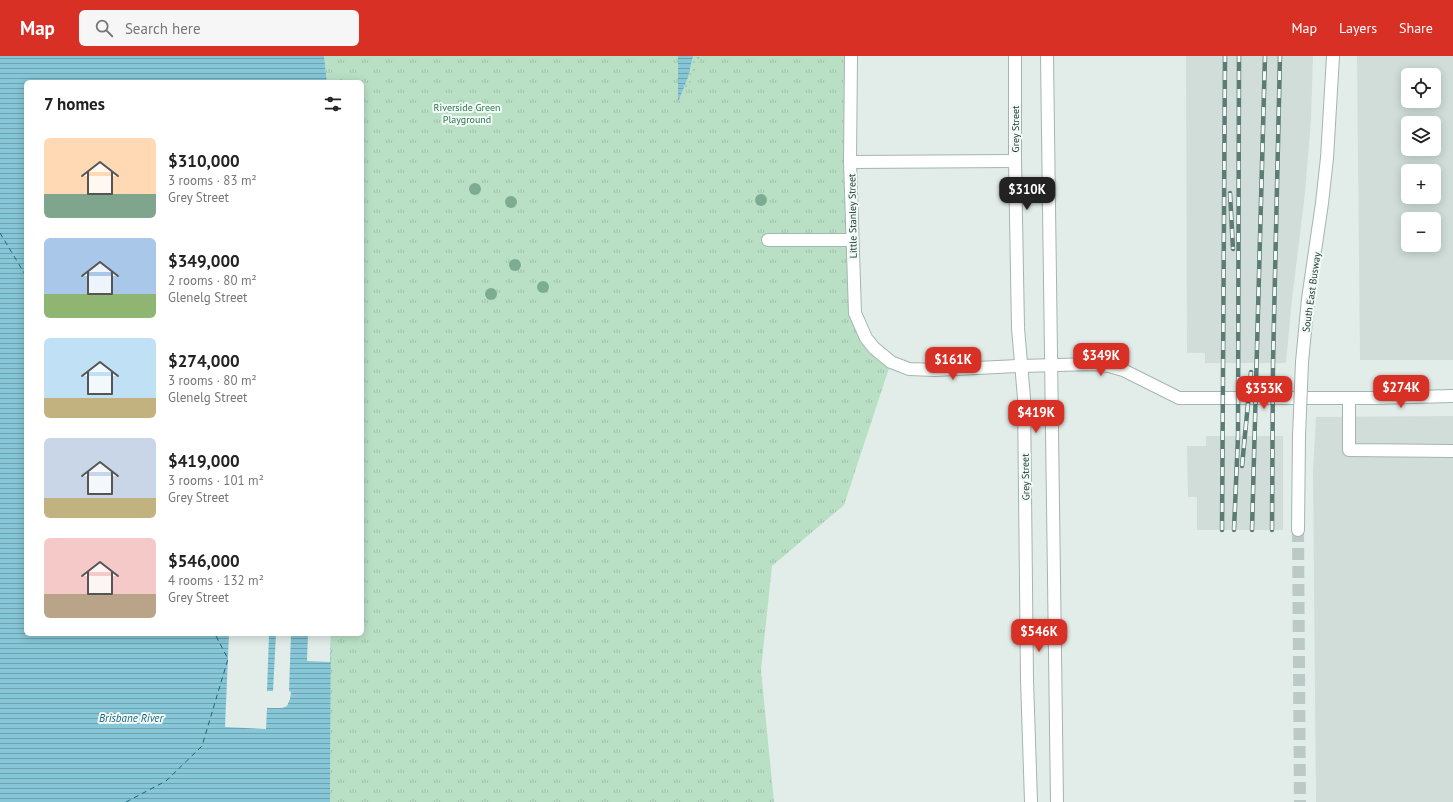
<!DOCTYPE html>
<meta charset="utf-8">
<style>
body{margin:0;font-family:"PT Sans",sans-serif;background:#f6f6f6;color:#222;height:100vh;display:flex;flex-direction:column;font-size:15px;white-space:nowrap}
*{box-sizing:border-box;margin:0}
p{font-size:13px;color:#767676}
.icon{flex:none;width:22px;height:22px;fill:none;stroke:currentColor;stroke-width:2;stroke-linecap:round;stroke-linejoin:round}
.map{position:relative;flex:1;overflow:hidden}
.details{position:absolute;left:24px;top:24px;width:340px;height:556px;display:flex;flex-direction:column;background:#fff;border-radius:6px;box-shadow:0 2px 10px #0003}
.details>*{flex:none}
.fabs{position:absolute;left:1401px;top:12px;display:grid;gap:8px}
.fabs a{display:grid;place-items:center;width:40px;height:40px;border-radius:6px;background:#fff;box-shadow:0 2px 10px #0003;font-size:20px}
.price{position:absolute;translate:-50% -34px;padding:0 9px;border-radius:8px;background:#d93025;color:#fff;font-size:13px;line-height:26px;filter:drop-shadow(0 1px 2px #0008)}
.price::after{content:'';position:absolute;left:50%;top:24px;width:12px;height:9px;margin-left:-6px;background:inherit;clip-path:polygon(0 0,100% 0,50% 100%)}
.price.on{background:#222;color:#fff}
ul{padding:0;list-style:none}
li{display:flex;align-items:center;gap:12px;height:100px;padding:0 20px}
li span{display:grid;place-items:center;flex:none;width:112px;height:80px;border-radius:6px;color:#555}
li>.icon{margin-inline-start:auto}
span .icon{width:48px;height:48px;fill:#fffc;stroke-width:1}
li b{font-size:17px}
h2{display:flex;justify-content:space-between;align-items:center;height:48px;padding:0 20px;font-size:17px}
header{display:flex;align-items:center;gap:24px;box-sizing:border-box;height:56px;padding:0 20px;background:#d93025;color:#fff}
header strong{font-size:19px}
nav{display:flex;gap:22px;margin-inline-start:auto;font-size:14px}
.search{width:280px;height:36px;background:#f6f6f6;display:flex;align-items:center;gap:10px;box-sizing:border-box;padding:0 14px;border-radius:6px;color:#767676;font-size:15px}
.map>svg:first-child{display:block}
.built{fill:#d0ddd8;fill-rule:evenodd}
.park{fill:url(#park-tufts)}
.garden{fill:url(#garden-dots)}
.water{fill:url(#water-rules)}
.pier{fill:#e2ede9}
.lines{fill:none;stroke-linecap:round;stroke-linejoin:round}
.ferry{stroke:#17697f;stroke-width:1;stroke-dasharray:5 4;stroke-linecap:butt}
.minor-tunnel{stroke:#bbcac6;stroke-width:12;stroke-dasharray:12 6;stroke-linecap:butt}
.minor-casing{stroke:#a4b5b0;stroke-width:14}
.minor{stroke:#fff;stroke-width:12}
.rail-casing{stroke:#5b7b74;stroke-width:4.5}
.rail{stroke:#f3f9f6;stroke-width:3;stroke-dasharray:9;stroke-linecap:butt}
.minor-bridge-casing{stroke:#a4b5b0;stroke-width:14;stroke-linecap:butt}
.minor-bridge{stroke:#fff;stroke-width:12}
.tree{fill:#7cad92}
.labels{text-anchor:middle;stroke-width:4;stroke-linejoin:round;paint-order:stroke}
.park-label{font-size:10px;fill:#28794b;stroke:#f3f9f6}
.street-label{font-size:10px;fill:#213f38;stroke:#f3f9f6}
.water-label{font-size:11px;font-style:italic;fill:#17697f;stroke:#f3f9f6}
</style>
<header>
<strong>Map</strong>
<div class="search"><svg class="icon" aria-label="search" viewBox="0 0 24 24"><circle cx="10" cy="10" r="6"/><path d="M15 15l6 6"/></svg>Search here</div>
<nav><a>Map</a><a>Layers</a><a>Share</a></nav>
</header>
<div class="map">
<svg width="1453" height="746" viewBox="0 0 1453 746">
<defs>
<pattern id="park-tufts" width="24" height="20" patternUnits="userSpaceOnUse"><rect width="24" height="20" fill="#b9e0c5"/><path d="M3 7l-1-3M5 7V3M7 7l1-3M15 17l-1-3M17 17v-4M19 17l1-3" fill="none" stroke="#9fc1aa"/></pattern>
<pattern id="garden-dots" width="8" height="8" patternUnits="userSpaceOnUse"><rect width="8" height="8" fill="#b9e0c5"/><path d="M2 2h.1M6 6h.1" fill="none" stroke="#9fc1aa" stroke-width="1.8" stroke-linecap="round"/></pattern>
<pattern id="water-rules" width="6" height="5" patternUnits="userSpaceOnUse"><rect width="6" height="5" fill="#86c6d6"/><path d="M0 2.5h6" fill="none" stroke="#6da2af"/></pattern>
</defs>
<rect width="100%" height="100%" fill="#e2ede9"/>
<g class="built">
<polygon points="1186,0 1313,0 1311,63 1305,137 1291,252 1286,307 1205,307 1205,297 1187,297"/>
<path d="M1357,0H1453V304H1360ZM1408,19H1434V45H1408ZM1408,67H1434V93H1408ZM1408,115H1434V141H1408ZM1408,163H1434V189H1408Z"/>
<polygon points="1453,360 1453,746 1316,746 1313,415 1316,361"/>
<polygon points="1206,380 1283,380 1283,474 1197,474 1197,441 1188,441 1187,390 1206,390"/>
</g>
<polygon class="park" points="324,0 851,0 855,257 891,306 844,449 772,510 761,614 774,746 330,746 331,578 362,578 362,26 327,26"/>
<polygon class="garden" points="693,0 701,0 692,23 687,33 684,33 691,14"/>
<g class="water">
<polygon points="0,0 324,0 327,26 26,26 26,578 331,578 330,746 0,746"/>
<polygon points="678,0 693,0 688,21 678,46"/>
</g>
<g class="pier">
<polygon points="229,578 269,578 267,635 273,635 276,578 291,578 289,635 291,636 290,643 287,650 282,652 267,652 266,673 225,671"/>
<polygon points="308,578 331,578 330,606 307,605"/>
</g>
<g class="lines">
<g class="ferry">
<polyline points="0,177 26,220"/>
<polyline points="126,746 166,725 202,690 228,603 215,578"/>
</g>
<polyline class="minor-tunnel" points="1298,474 1300,746"/>
<defs>
<g id="minor">
<polyline points="851,0 850,106 855,257 866,282 874,292 891,306 909,313 935,314 1020,310 1095,308 1109,310 1123,314 1179,342 1374,342 1453,340"/>
<polyline points="1015,0 1015,105 1018,272 1024,342 1027,623 1031,746"/>
<polyline points="1047,0 1057,746"/>
<polyline points="850,106 1015,105"/>
<polyline points="768,184 852,184"/>
<polyline points="1302,306 1308,243 1322,147 1327,102 1333,0"/>
<polyline points="1349,342 1349,394 1453,395"/>
<polyline points="1298,474 1299,380"/>
</g>
</defs>
<use href="#minor" class="minor-casing"/>
<use href="#minor" class="minor"/>
<defs>
<g id="rail">
<polyline points="1230,137 1233,193"/>
<polyline points="1242,410 1251,316"/>
<polyline points="1222,474 1225,0"/>
<polyline points="1234,474 1238,380 1239,0"/>
<polyline points="1252,474 1265,0"/>
<polyline points="1272,474 1273,307 1280,0"/>
</g>
</defs>
<use href="#rail" class="rail-casing"/>
<use href="#rail" class="rail"/>
<defs>
<polyline id="minor-bridge" points="1299,380 1302,306"/>
</defs>
<use href="#minor-bridge" class="minor-bridge-casing"/>
<use href="#minor-bridge" class="minor-bridge"/>
</g>
<g class="tree">
<circle cx="475" cy="133" r="6"/>
<circle cx="761" cy="144" r="6"/>
<circle cx="511" cy="146" r="6"/>
<circle cx="515" cy="209" r="6"/>
<circle cx="543" cy="231" r="6"/>
<circle cx="491" cy="238" r="6"/>
</g>
<g class="labels">
<g class="park-label">
<text x="467" y="55">Riverside Green<tspan x="467" dy="12">Playground</tspan></text>
</g>
<g class="street-label">
<text transform="translate(1015 73) rotate(-90)" y="4">Grey Street</text>
<text transform="translate(852 160) rotate(-91)" y="4">Little Stanley Street</text>
<text transform="translate(1311 236) rotate(-82)" y="4">South East Busway</text>
<text transform="translate(1025 421) rotate(-91)" y="4">Grey Street</text>
</g>
<g class="water-label">
<text x="131" y="666">Brisbane River</text>
</g>
</g>
</svg>
<div class="fabs">
<a><svg class="icon" aria-label="locate" viewBox="0 0 24 24"><circle cx="12" cy="12" r="6"/><path d="M12 2v4M12 18v4M2 12h4M18 12h4"/></svg></a>
<a><svg class="icon" aria-label="layers" viewBox="0 0 24 24"><path d="M12 4l9 5-9 5-9-5zM3 14l9 5 9-5"/></svg></a>
<a>+</a>
<a>−</a>
</div>
<b class="price on" style="left:1027px;top:155px">$310K</b>
<b class="price" style="left:1101px;top:321px">$349K</b>
<b class="price" style="left:953px;top:325px">$161K</b>
<b class="price" style="left:1401px;top:353px">$274K</b>
<b class="price" style="left:1264px;top:354px">$353K</b>
<b class="price" style="left:1036px;top:378px">$419K</b>
<b class="price" style="left:1039px;top:597px">$546K</b>
<section class="details">
<h2>7 homes<svg class="icon" aria-label="filters" viewBox="0 0 24 24"><path d="M4 7h16M4 17h16"/><circle cx="9" cy="7" r="2"/><circle cx="15" cy="17" r="2"/></svg></h2>
<ul>
<li><span style="background:linear-gradient(#ffd9b3 70%,#7fa58c 0)"><svg class="icon" aria-label="home" viewBox="0 0 24 24"><path d="M3 11l9-7 9 7M6 9v11h12V9"/></svg></span><div><b>$310,000</b><p>3 rooms · 83 m²</p><p>Grey Street</p></div></li>
<li><span style="background:linear-gradient(#a9c7e8 70%,#8fb573 0)"><svg class="icon" aria-label="home" viewBox="0 0 24 24"><path d="M3 11l9-7 9 7M6 9v11h12V9"/></svg></span><div><b>$349,000</b><p>2 rooms · 80 m²</p><p>Glenelg Street</p></div></li>
<li><span style="background:linear-gradient(#bfe0f5 75%,#c2b280 0)"><svg class="icon" aria-label="home" viewBox="0 0 24 24"><path d="M3 11l9-7 9 7M6 9v11h12V9"/></svg></span><div><b>$274,000</b><p>3 rooms · 80 m²</p><p>Glenelg Street</p></div></li>
<li><span style="background:linear-gradient(#c9d6e8 75%,#c2b280 0)"><svg class="icon" aria-label="home" viewBox="0 0 24 24"><path d="M3 11l9-7 9 7M6 9v11h12V9"/></svg></span><div><b>$419,000</b><p>3 rooms · 101 m²</p><p>Grey Street</p></div></li>
<li><span style="background:linear-gradient(#f6c9c9 70%,#b9a48a 0)"><svg class="icon" aria-label="home" viewBox="0 0 24 24"><path d="M3 11l9-7 9 7M6 9v11h12V9"/></svg></span><div><b>$546,000</b><p>4 rooms · 132 m²</p><p>Grey Street</p></div></li>
</ul>
</section>
</div>
